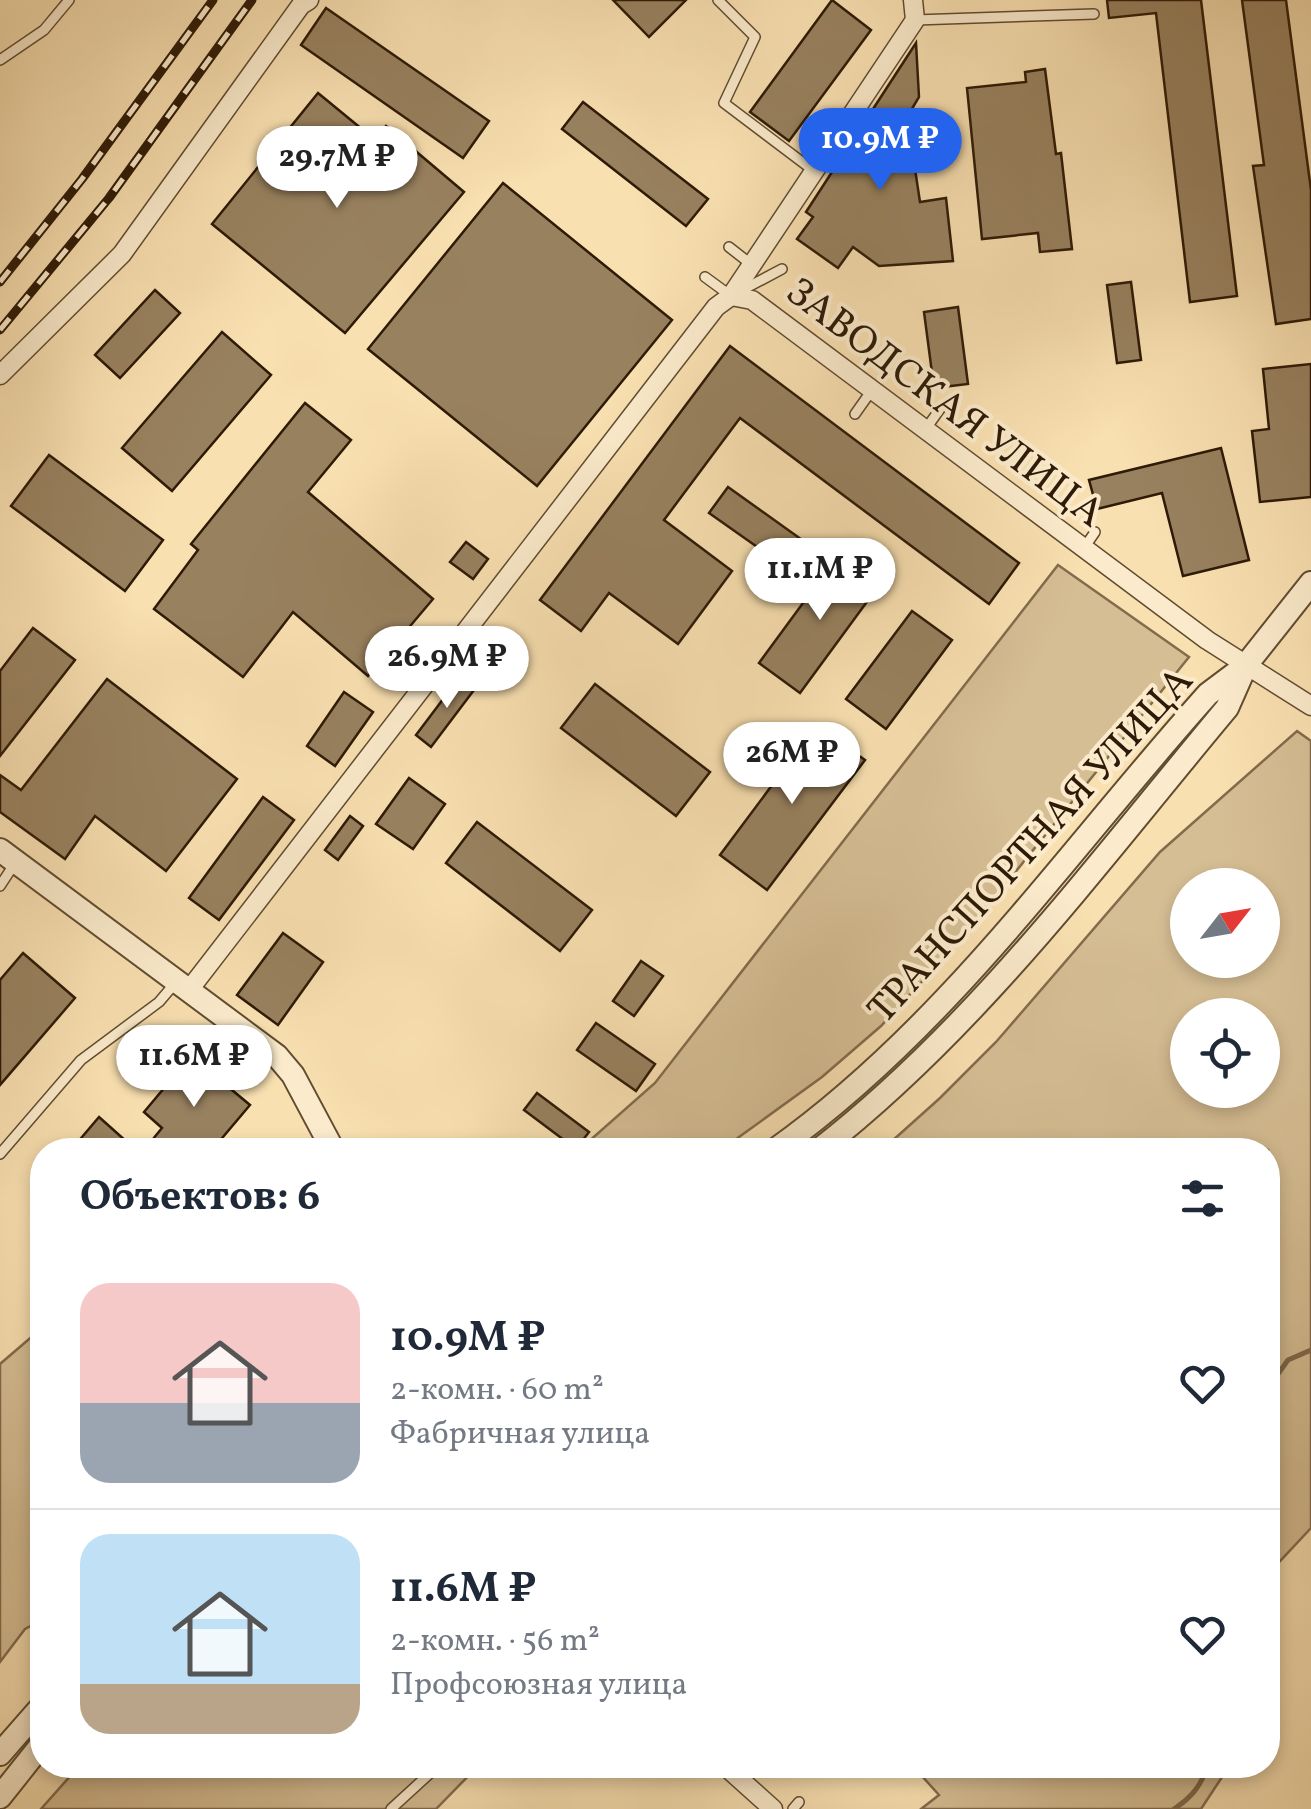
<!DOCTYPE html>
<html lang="ru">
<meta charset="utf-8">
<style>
body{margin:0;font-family:Vollkorn,serif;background:#f2f2f3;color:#1f2937;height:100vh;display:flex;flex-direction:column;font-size:38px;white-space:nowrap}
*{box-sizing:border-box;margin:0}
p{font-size:32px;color:#747a83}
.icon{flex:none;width:55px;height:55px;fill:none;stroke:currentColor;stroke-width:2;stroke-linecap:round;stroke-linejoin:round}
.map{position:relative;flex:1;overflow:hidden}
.side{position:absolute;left:30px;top:1138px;width:1250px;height:640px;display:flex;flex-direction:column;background:#fff;border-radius:40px;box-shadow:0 5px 15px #0003}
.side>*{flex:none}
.needle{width:65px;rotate:59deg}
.controls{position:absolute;left:1170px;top:868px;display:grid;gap:20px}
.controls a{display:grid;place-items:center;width:110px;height:110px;border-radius:50%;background:#fff;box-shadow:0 5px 15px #0003;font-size:50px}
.price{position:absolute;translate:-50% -85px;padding:0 22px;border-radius:35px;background:#fff;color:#222;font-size:32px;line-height:65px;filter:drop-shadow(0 2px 5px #0008)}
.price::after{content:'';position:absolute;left:50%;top:60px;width:30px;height:22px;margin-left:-15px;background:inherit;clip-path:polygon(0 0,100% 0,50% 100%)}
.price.current{background:#2563eb;color:#fff}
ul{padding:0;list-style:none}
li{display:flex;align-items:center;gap:30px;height:250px;padding:0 50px}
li+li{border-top:2px solid #e0e1e3}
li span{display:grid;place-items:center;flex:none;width:280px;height:200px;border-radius:30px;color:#555}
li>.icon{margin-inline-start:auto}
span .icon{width:120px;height:120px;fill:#fffc;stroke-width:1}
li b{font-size:42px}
h2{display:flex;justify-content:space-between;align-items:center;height:120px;padding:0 50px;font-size:42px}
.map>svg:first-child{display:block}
.green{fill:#d6be94;stroke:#826c4d;stroke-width:2.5;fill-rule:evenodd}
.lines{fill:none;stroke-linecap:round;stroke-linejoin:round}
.stream{stroke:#7e694a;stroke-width:5}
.building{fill:#98815f;stroke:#2e1a06;stroke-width:2.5}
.service-casing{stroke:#614c31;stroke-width:12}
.minor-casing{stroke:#614c31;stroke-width:21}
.tertiary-casing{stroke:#614c31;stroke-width:26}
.service{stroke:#fbebcc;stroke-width:9}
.minor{stroke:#fbebcc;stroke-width:18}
.tertiary{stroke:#fbebcc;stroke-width:22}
.rail-casing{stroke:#2e1a06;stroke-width:9}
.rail{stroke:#fbebcc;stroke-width:5;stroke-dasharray:15;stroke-linecap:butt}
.labels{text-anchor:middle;stroke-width:8;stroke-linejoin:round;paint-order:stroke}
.street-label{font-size:40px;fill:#2e1a06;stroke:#fbebcc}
</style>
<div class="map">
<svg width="1311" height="1809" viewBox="0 0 1311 1809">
<rect width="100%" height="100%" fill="#f9e0b1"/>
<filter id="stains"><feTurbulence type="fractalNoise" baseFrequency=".002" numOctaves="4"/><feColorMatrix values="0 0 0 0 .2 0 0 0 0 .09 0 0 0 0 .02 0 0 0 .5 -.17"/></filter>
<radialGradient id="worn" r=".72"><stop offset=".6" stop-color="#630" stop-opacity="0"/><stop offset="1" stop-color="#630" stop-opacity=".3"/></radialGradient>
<g class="green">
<polygon points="1058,565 1189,657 1000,891 927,976 881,1026 822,1077 721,1150 579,1150 655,1083"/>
<path d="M1297,731L1311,741V1528L1268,1574V1150H882L940,1098L996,1042L1160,852ZM1188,885H1262V960H1188ZM1188,1015H1262V1090H1188Z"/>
<polygon points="42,1328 42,1620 25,1629 0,1662 0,1364"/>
<polygon points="80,1765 479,1765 436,1809 41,1809"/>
<polygon points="912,1765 1230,1765 1201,1809 921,1809 939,1795"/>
</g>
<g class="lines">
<g class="stream">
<polyline points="1268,1388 1288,1360 1311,1350"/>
<path d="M1174,1809C1192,1797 1201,1786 1208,1765"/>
</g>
</g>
<g class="building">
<polygon points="613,0 686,0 649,37"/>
<polygon points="832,0 871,30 789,141 750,112"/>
<polygon points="1107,0 1201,0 1237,296 1190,302 1156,13 1109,18"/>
<polygon points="1242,0 1286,0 1311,190 1311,319 1276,324 1253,166 1264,165"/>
<polygon points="326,8 489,121 463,158 301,45"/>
<polygon points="916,43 919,97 887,151 912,149 920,202 946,198 953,261 879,266 853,247 838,268 797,239 813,217 806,212"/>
<polygon points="1045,69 1056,154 1061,153 1072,249 1040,252 1038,233 982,239 967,88 1026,82 1025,72"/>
<polygon points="318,93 374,139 386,126 464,192 345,333 212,224"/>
<polygon points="583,102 708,199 686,226 562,129"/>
<polygon points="503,183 672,320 537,486 368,349"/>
<polygon points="1131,282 1141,360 1117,363 1107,285"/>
<polygon points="155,290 180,313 120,378 95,355"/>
<polygon points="958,307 968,384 934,388 924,312"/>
<polygon points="222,332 271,375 172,491 122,448"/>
<polygon points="730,346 1019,563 989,604 740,418 664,520 732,571 678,644 609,593 581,631 540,600"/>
<polygon points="1311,364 1311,497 1260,502 1252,431 1269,429 1263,369"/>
<polygon points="305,403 351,440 308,492 433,599 368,676 293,612 243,677 154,609 198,550 191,544"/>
<polygon points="1221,448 1249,560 1183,576 1162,493 1097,509 1089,480"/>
<polygon points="49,455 163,540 125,591 11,506"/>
<polygon points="728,487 805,542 787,568 709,513"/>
<polygon points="466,542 488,559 473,579 450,562"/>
<polygon points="839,554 880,584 800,693 759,663"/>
<polygon points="912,611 952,640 886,729 846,699"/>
<polygon points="33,628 75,660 0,756 0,671"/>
<polygon points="462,674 477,686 431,747 416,735"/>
<polygon points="107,679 237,779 166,871 95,816 65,859 0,812 0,775 21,790"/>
<polygon points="595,684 710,772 676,816 561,728"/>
<polygon points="344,692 373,712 335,766 307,746"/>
<polygon points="817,725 865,760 767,890 720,855"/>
<polygon points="409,778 445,804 413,849 376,824"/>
<polygon points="263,797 294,820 219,920 189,898"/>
<polygon points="350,816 363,826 338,860 325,850"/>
<polygon points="477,822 592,910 560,951 446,863"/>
<polygon points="283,933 323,962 278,1025 237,995"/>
<polygon points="23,953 75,998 0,1085 0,980"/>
<polygon points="641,961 663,976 634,1016 613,1001"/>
<polygon points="596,1023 655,1064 636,1091 577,1050"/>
<polygon points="191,1056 250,1105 212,1150 144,1150 162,1128 144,1112"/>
<polygon points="537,1093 589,1132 576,1149 524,1110"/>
<polygon points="99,1117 136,1150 71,1150"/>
</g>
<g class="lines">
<defs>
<g id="service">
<polyline points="718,0 755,37 724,103 814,171"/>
<polyline points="916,22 915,20 1094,14"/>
<polyline points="0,60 44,30 69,0"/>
<polyline points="729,247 752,265"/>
<polyline points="705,277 731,296 782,269"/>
<polyline points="855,414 872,390"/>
<polyline points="925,430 940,409"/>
<polyline points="1084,548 1095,532"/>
<polyline points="0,886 15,863"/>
<polyline points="0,1154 81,1060 159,1002 176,982"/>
<polyline points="391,1809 439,1765"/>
<polyline points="793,1809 799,1802"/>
</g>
<g id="minor">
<polyline points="731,296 752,300 1207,640 1311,706"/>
<polyline points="0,375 122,254 301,5 309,0"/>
<polyline points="189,990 716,307 731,296 915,20 913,0"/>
<polyline points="724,1765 773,1809"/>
</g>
<g id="tertiary">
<polyline points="0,850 277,1056 293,1075 333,1150"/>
<path d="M775,1150C948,1027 1068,850 1208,694L1244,667"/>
<path d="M819,1150C978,1026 1098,862 1227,708L1246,665L1311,583"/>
<polyline points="0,1754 42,1706"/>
<polyline points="0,1797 42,1744"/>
</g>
</defs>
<use href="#service" class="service-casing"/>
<use href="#minor" class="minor-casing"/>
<use href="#tertiary" class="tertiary-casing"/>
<use href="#service" class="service"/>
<use href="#minor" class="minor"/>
<use href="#tertiary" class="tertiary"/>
<defs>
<g id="rail">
<polyline points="0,282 82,179 213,0"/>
<polyline points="0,330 109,198 252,0"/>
</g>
</defs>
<use href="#rail" class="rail-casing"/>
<use href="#rail" class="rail"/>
</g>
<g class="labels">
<g class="street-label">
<text transform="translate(946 401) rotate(37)" y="14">ЗАВОДСКАЯ УЛИЦА</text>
<text transform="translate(1029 844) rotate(-48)" y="14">ТРАНСПОРТНАЯ УЛИЦА</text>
</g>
</g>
<rect width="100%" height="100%" filter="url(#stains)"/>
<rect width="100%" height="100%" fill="url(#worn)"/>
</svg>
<div class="controls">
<a><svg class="needle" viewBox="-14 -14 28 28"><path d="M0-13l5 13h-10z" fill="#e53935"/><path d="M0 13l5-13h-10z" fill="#747a83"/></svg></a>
<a><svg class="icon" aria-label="locate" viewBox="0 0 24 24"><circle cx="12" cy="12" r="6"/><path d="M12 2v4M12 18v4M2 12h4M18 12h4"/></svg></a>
</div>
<b class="price current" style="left:880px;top:193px">10.9M ₽</b>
<b class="price" style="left:337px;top:211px">29.7M ₽</b>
<b class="price" style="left:820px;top:623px">11.1M ₽</b>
<b class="price" style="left:447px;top:711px">26.9M ₽</b>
<b class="price" style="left:792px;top:807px">26M ₽</b>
<b class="price" style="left:194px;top:1110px">11.6M ₽</b>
<section class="side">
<h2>Объектов: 6<svg class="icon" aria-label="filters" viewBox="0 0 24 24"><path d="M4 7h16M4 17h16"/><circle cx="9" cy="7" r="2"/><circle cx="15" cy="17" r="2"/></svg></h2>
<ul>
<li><span style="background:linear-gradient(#f6c9c9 60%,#9aa5b1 0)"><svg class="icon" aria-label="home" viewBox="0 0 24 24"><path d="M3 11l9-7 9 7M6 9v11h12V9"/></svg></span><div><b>10.9M ₽</b><p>2-комн. · 60 m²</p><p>Фабричная улица</p></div><svg class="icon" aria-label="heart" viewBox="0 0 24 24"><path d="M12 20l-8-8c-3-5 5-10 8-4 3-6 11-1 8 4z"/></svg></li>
<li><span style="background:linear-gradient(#bfe0f5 75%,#b9a48a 0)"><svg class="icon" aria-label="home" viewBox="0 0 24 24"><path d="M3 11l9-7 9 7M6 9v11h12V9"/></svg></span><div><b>11.6M ₽</b><p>2-комн. · 56 m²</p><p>Профсоюзная улица</p></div><svg class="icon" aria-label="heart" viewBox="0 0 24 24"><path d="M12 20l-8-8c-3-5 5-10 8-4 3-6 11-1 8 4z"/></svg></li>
</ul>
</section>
</div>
